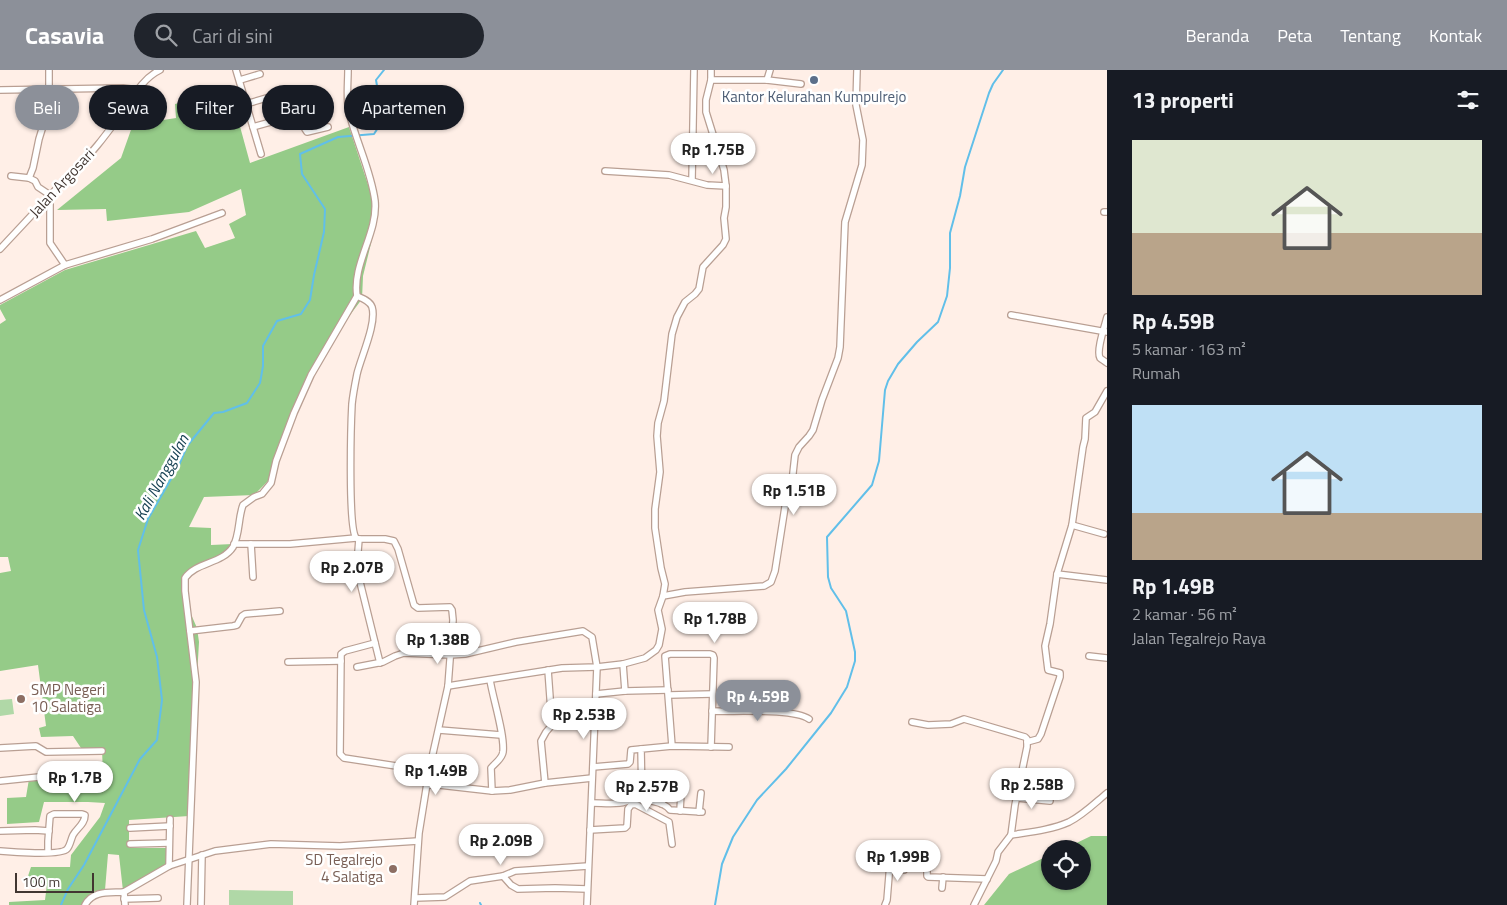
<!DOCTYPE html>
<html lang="id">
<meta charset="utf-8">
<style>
body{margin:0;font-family:"Titillium Web",sans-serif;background:#20242c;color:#f1f3f6;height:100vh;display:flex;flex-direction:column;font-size:19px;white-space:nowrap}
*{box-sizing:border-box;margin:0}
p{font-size:16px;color:#9ea1a6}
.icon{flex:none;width:28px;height:28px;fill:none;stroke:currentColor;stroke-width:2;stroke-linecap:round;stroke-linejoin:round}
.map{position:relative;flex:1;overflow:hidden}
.sheet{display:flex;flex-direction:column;background:#171b24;width:400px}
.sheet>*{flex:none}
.banner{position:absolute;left:15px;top:15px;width:475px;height:45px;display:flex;gap:10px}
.buttons{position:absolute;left:1041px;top:770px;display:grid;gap:10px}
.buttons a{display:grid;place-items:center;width:50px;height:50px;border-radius:50%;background:#171b24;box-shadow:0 1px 4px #0004;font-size:25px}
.scale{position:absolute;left:15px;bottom:12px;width:79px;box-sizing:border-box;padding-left:5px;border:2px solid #413631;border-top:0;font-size:14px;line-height:18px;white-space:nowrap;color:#413631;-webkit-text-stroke:4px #fff;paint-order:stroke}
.price{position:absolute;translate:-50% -42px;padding:0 11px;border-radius:18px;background:#fff;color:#222;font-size:16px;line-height:32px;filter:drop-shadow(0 1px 2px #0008)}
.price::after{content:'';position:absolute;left:50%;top:30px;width:15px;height:11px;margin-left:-8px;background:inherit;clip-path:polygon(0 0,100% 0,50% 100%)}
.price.on{background:#8c9099;color:#fff}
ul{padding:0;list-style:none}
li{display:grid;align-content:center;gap:10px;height:265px;padding:0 25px}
li span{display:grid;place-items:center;height:155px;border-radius:0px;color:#555}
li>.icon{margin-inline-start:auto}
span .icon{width:90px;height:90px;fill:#fffc;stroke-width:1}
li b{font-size:21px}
h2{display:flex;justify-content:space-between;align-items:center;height:60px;padding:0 25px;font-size:21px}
.pill{padding:0 18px;border-radius:22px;background:#171b24;box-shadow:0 1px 4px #0004;font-size:18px;line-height:45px}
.pill.on{background:#8c9099;color:#fff}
header{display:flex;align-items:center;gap:30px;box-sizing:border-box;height:70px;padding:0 25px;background:#8c9099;color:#fff}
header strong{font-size:24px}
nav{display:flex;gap:28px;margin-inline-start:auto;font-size:18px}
.search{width:350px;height:45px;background:#20242c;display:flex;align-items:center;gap:12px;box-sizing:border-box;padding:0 18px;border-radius:28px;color:#9ea1a6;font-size:19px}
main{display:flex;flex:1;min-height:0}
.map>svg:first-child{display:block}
.green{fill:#b0d8a7}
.forest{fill:#95cb88}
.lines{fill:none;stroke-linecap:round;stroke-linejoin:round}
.stream{stroke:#61bfe9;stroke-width:2}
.minor-casing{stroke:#b99f93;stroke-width:8}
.minor{stroke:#fff;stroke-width:5.5}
.service-dot{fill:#5c6f8a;stroke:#fff;stroke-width:2}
.education-dot{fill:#8d6e63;stroke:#fff;stroke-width:2}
.labels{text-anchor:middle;stroke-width:5;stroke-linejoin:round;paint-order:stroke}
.service-label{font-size:15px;fill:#4e5e75;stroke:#fff}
.street-label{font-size:15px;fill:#413631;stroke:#fff}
.education-label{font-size:15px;fill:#785e54;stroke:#fff;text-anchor:start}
.water-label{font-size:16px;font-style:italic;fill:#174153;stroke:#fff}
</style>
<header>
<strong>Casavia</strong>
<div class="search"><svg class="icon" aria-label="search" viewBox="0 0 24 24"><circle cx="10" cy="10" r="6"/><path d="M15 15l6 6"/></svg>Cari di sini</div>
<nav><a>Beranda</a><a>Peta</a><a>Tentang</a><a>Kontak</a></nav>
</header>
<main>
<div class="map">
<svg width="1107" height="835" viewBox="0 0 1107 835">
<rect width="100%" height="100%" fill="#ffefe7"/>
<g class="green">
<polygon points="12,629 14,644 0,646 0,630"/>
<polygon points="229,820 293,821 293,835 229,835"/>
</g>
<g class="forest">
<path d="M230,20L250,93L349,57L378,145L363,206L362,229L338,261L311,306L268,411L254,425L204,427L189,457L211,458V475L233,474L229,479L188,507L183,526L197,558L199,572L189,746L129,750V778H168V796L123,821L119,785L108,784L105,820C93,821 87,824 82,835H9V832L45,830L47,814L26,812L31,797H70L71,785L100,747L105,733L88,732H44L39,752L7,754V728L26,727L29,709L68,707L103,703L102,680L83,681L73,666L41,667L39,658L46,656L38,595L0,601V503L11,501L8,487H0V254L6,250L0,239V235L65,200L196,161L205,178L235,168L229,154L246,145L241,119L189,142L107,151L106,139L57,140L121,88L132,57L157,51L176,48L175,34Z"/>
<polygon points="1091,766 1107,766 1107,835 984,835 1009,804 1050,785 1050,811 1082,811 1082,779 1064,779"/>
</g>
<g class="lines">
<g class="stream">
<polyline points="480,833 481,835"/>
<polyline points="61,835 68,819 84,795 140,689 157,670 162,630 157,587 144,540 138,480 148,449 179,395 187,376 214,343 223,342 247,333 260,313 263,296 263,276 277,251 301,244 310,230 314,205 324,162 325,139 302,104 300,84 338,67 374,64 383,50 376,10 384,0"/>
<polyline points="715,835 722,794 733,767 757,730 786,699 831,643 847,617 855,591 855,582 846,541 831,518 828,507 827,467 872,415 879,391 885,320 888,311 898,294 917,272 938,252 947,226 950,198 950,163 960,126 965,97 989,23 993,14 1003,0"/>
</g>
<defs>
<g id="minor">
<polyline points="236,0 261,84"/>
<path d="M348,0C348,14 346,29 349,42C356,72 371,100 375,131C378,163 352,194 357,226C362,228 370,231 372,237C377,253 361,287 357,304C355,314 353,324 352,334C351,353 348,457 356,468L359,469H385L394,471L398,479L414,535L418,538L450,537L452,540L453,550L448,616L429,701L419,763L414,835"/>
<polyline points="240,10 260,4"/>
<polyline points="711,10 767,10 801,14"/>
<polyline points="767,10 770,0"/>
<polyline points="0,20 123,18 138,20"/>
<polyline points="246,34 297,19"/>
<polyline points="302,43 305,59 307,62 328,57"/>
<polyline points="253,57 325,37"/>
<polyline points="605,101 669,105 707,115 726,116 724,100 706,42 706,30 711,10 711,0"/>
<polyline points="11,106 29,108 35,111 38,117 50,125 50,173 65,195"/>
<polyline points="29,108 33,98 39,69 43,56 46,25 49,19 49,0"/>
<polyline points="692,110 694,0"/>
<polyline points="1104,142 1107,142"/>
<path d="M0,179L73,101C91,85 105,66 119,47C131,31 141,9 160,0"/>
<polyline points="0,230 65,195 152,169 222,143"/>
<polyline points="1011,245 1107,262"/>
<path d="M1107,247C1105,255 1096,281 1100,288C1101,289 1106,292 1107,293"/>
<polyline points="1107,321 1095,342 1086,348 1085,369 1083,377 1072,455 1057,504 1107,510"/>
<polyline points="1072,455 1104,464"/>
<polyline points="359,469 357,494 359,508 380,593"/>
<polyline points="234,474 290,474 356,468"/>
<polyline points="251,474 253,507"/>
<polyline points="663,526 665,514 661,498 655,458 655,439 660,402 657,366 658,353 664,331 672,264 677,247 685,232 695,224 699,219 703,197 723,175 726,169 724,148 726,137 726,116"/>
<polyline points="190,561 233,556 237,555 242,546 245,544 280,541"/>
<polyline points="375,573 345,581 341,584 340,684 344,688 429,701"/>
<polyline points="1089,586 1107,588"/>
<polyline points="288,592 341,591"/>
<polyline points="623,594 625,621"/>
<polyline points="357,597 383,592 395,586 404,583 450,585 465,584 516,572 583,561 592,567 597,597 587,835"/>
<path d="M490,610C493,629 505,665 503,682C502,689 495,693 491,698L492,721"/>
<polyline points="448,616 562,598 597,597 623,594 645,588 656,580 659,575 662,559 658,540 663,526 685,522 764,516 771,512 775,501 785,437 792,412 795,385 799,377 809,366 813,360 822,330 838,288 840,277 845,152 862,95 863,70 856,35 857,0"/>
<polyline points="596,624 625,621 668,620"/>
<polyline points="669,625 712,624"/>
<path d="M712,641C734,642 793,638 809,649"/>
<polyline points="912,652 928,655 951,654 964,649 1025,667 1027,669 1027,677 1015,735 1011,765"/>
<polyline points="439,660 501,665"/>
<polyline points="1027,672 1038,669 1041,664 1060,607 1060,603 1048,600 1045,576 1050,554 1057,504"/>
<polyline points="672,676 665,586 670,584 710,584 713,585 714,588 711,677"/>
<polyline points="0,678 36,676 46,682 102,681"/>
<polyline points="593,697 628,694 630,692 631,680 641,679"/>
<polyline points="0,711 97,701"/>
<polyline points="545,713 541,671 546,662 552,655 548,600"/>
<polyline points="428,715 439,715 492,721 510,720 545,713 592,708"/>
<polyline points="1017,728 1050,731"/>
<polyline points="642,730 641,679 672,676 729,677"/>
<path d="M592,733C601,733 611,734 620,733C625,733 628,730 632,730C643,729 664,731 670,740L702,742"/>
<polyline points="662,734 663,719"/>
<polyline points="680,741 681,723"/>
<polyline points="699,742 701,723"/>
<polyline points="130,758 170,756"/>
<polyline points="590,760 625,758 627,756 628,739 631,735 635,734 669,752 672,774"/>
<polyline points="0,761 35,760 49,761"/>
<polyline points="130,774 169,773"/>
<path d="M0,781C10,782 61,786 67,779C70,776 71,769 73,765C77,758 85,754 85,745L82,744H54L50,746L48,771V782"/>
<polyline points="891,788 922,789 927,791 927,806 928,807 987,809"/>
<polyline points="169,796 170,749"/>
<polyline points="904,800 904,788"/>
<polyline points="503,806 515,801 588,796"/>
<polyline points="942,818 943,807"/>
<polyline points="415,828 445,827 470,811 503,806 511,815 518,819 555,818 587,819"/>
<polyline points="124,829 158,828"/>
<path d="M85,835C93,820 109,823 124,822"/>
<polyline points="125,835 124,822 169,796 215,781 271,774 340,776 418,771"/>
<path d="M187,835L196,612L185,521V508C196,492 222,494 233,477C240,464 238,448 243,435L254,427L262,424L271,413L276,391L294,343L311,305L357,226"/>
<polyline points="201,835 202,785"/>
<polyline points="885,835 887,830 891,781"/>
<path d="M974,835L996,791L998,782L1011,765C1030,762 1051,760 1069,752C1083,745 1095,733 1107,723"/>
</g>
</defs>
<use href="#minor" class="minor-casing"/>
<use href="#minor" class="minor"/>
</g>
<circle class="service-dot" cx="814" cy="10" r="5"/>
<g class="education-dot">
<circle cx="21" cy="629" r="5"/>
<circle cx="393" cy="799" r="5"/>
</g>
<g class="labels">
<g class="service-label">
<text x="814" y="32">Kantor Kelurahan Kumpulrejo</text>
</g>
<g class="street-label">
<text transform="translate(62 113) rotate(-47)" y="5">Jalan Argosari</text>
</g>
<g class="education-label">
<text x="31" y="625">SMP Negeri<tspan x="31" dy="17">10 Salatiga</tspan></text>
<text x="383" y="795" text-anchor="end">SD Tegalrejo<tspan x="383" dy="17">4 Salatiga</tspan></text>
</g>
<g class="water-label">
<text transform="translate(161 407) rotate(-61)" y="6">Kali Nanggulan</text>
</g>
</g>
</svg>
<div class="buttons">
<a><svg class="icon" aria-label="locate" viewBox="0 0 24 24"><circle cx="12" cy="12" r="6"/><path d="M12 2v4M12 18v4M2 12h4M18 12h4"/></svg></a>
</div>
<div class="scale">100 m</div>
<b class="price" style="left:713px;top:105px">Rp 1.75B</b>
<b class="price" style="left:794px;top:446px">Rp 1.51B</b>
<b class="price" style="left:352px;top:523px">Rp 2.07B</b>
<b class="price" style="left:715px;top:574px">Rp 1.78B</b>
<b class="price" style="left:438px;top:595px">Rp 1.38B</b>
<b class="price on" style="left:758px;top:652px">Rp 4.59B</b>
<b class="price" style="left:584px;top:670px">Rp 2.53B</b>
<b class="price" style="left:436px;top:726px">Rp 1.49B</b>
<b class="price" style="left:75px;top:733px">Rp 1.7B</b>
<b class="price" style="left:1032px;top:740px">Rp 2.58B</b>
<b class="price" style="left:647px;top:742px">Rp 2.57B</b>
<b class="price" style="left:501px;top:796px">Rp 2.09B</b>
<b class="price" style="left:898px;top:812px">Rp 1.99B</b>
<div class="banner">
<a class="pill on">Beli</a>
<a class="pill">Sewa</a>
<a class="pill">Filter</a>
<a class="pill">Baru</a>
<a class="pill">Apartemen</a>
</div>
</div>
<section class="sheet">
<h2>13 properti<svg class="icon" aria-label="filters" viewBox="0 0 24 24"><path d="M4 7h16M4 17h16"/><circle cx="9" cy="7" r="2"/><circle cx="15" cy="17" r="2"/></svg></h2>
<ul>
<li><span style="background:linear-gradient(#dfe7d0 60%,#b9a48a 0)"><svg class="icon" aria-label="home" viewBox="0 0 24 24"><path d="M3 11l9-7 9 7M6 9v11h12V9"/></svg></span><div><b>Rp 4.59B</b><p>5 kamar · 163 m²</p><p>Rumah</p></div></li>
<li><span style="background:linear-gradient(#bfe0f5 70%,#b9a48a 0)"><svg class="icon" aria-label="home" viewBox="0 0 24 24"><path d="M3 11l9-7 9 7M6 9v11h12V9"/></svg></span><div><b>Rp 1.49B</b><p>2 kamar · 56 m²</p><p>Jalan Tegalrejo Raya</p></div></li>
</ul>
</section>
</main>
